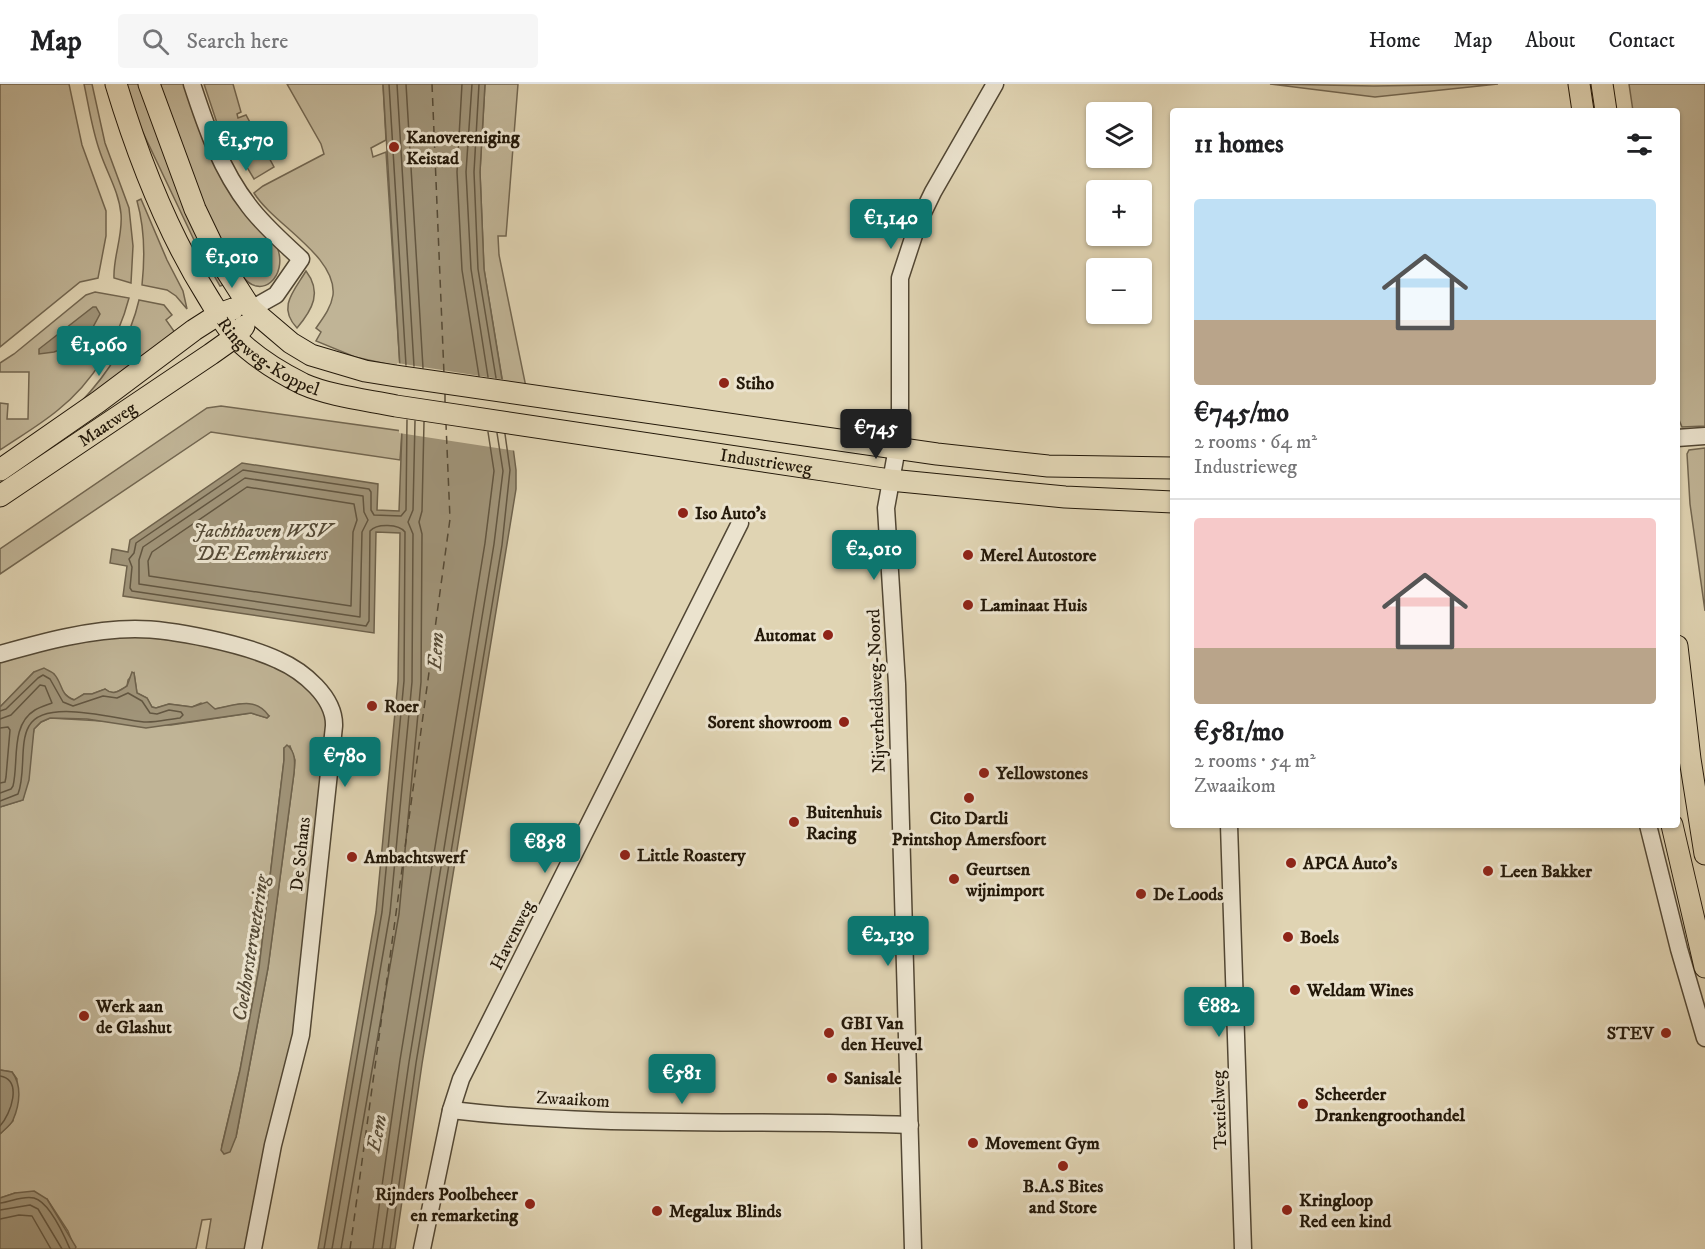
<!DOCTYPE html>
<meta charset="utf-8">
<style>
body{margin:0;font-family:"IM FELL DW Pica",serif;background:#f6f6f6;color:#202124;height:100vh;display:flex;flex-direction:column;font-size:22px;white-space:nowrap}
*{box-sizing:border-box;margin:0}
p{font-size:20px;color:#757577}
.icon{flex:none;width:33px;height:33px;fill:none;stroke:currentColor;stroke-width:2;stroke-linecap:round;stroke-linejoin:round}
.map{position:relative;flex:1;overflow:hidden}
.panel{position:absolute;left:1170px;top:24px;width:510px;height:720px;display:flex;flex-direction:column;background:#fff;border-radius:6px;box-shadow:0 2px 4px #0004}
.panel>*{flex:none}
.fabs{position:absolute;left:1086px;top:18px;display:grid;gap:12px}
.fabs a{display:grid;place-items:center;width:66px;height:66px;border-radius:6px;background:#fff;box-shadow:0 2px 4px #0004;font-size:30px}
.price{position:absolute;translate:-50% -51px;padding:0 14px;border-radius:6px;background:#0f766e;color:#fff;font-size:20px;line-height:39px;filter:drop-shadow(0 2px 3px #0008)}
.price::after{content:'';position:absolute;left:50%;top:36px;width:18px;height:14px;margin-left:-9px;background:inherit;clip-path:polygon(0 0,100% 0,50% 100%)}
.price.on{background:#222;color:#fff}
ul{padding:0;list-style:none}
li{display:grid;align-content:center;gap:12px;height:318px;padding:0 24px}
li+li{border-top:2px solid #e0e0e0}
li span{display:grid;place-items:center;height:186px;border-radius:6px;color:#555}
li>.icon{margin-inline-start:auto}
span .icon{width:108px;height:108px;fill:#fffc;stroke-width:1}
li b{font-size:26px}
h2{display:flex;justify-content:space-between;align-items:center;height:72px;padding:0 24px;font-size:26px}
header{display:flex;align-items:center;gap:36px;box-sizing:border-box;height:84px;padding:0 30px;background:#fff;border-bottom:2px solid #e0e0e0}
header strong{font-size:28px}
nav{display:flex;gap:33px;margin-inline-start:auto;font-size:21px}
.search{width:420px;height:54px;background:#f6f6f6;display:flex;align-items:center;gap:15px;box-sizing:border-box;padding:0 21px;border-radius:6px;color:#757577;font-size:22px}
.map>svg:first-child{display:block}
.green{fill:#c0b496;stroke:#726650;stroke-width:1.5;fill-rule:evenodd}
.water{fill:#a09479;stroke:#6e624c;stroke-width:1.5}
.pier{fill:#e0d4b3}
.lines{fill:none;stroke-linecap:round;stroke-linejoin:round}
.shore{stroke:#625641;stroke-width:1.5}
.ferry{stroke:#554a36;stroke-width:1.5;stroke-dasharray:8 6;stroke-linecap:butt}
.minor-casing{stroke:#524734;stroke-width:19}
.major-casing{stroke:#231809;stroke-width:23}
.minor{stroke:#ebe3ce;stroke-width:16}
.major{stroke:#e0d4b3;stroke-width:21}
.poi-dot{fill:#8f2418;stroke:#ebe3ce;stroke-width:2}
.labels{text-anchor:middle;stroke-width:6;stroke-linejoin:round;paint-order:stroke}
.poi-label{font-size:18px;font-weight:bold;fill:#231809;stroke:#ebe3ce;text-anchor:start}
.street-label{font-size:18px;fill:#231809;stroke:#ebe3ce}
.water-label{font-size:20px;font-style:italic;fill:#554a36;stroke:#ebe3ce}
</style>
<header>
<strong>Map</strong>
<div class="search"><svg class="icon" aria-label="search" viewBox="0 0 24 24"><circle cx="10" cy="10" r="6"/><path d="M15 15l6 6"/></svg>Search here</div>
<nav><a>Home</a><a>Map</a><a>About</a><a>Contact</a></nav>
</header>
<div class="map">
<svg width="1705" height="1165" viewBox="0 0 1705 1165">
<rect width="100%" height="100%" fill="#e0d4b3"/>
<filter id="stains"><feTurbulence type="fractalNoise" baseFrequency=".00333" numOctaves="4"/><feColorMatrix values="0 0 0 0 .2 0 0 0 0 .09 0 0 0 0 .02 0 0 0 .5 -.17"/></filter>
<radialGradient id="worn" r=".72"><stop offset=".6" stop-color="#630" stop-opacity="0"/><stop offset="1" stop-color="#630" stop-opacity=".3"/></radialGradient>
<g class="green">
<polygon points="0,0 69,0 82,61 106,127 106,152 98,194 80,198 0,263"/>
<path d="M84,0H92L105,59L129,124L133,162L131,199L114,194C113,173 123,152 121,130C119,108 107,89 100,68C92,46 89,23 84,0Z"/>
<polygon points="126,0 139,0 224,200 223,201 220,202 194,156 138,38"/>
<path d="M157,0H185L277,163C289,192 260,219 241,190C204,134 181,63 157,0Z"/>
<polygon points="204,0 233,0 241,28 237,30 238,34 246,31 274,83 254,95 238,68 229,65 220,48"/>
<path d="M287,0H383L386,56L371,64L373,73L386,68L400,283L355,273L316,257L321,248L316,244C323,234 331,224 333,211C337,172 273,140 254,109L263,102L324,70L321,60Z"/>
<polygon points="485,0 518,0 506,152 498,152 499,171 526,303 503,300 484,185 480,88"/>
<polygon points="1270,0 1374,2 1498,0 1375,13"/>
<polygon points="1629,0 1705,0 1705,342 1682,343 1677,331 1677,27 1633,27"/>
<path d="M141,115L167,176L183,207L187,225L176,212L167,206L142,201C145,173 145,145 137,117Z"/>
<path d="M306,187C322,208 313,225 297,244C277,223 294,207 306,187Z"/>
<path d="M95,208L129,214C118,257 93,298 58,326C40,341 19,353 0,366V319L8,320L7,335H28L29,288H0V279L14,270L86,211Z"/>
<path d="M139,216L164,221L172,231L166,236L176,250L79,320C108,290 130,256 139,216Z"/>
<polygon points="221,322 402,347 400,376 211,348 0,490 0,465 207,324"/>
<polygon points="1705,364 1705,527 1690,420 1687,370 1689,366"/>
<path d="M134,552C185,557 285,567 316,611C322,620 325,632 329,641L296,954L247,1165H206L211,1135L202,1136L196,1165H75L68,1147L47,1115L15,1109L0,1114V1050L13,1037L17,995L12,988L0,986V723L23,716L34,645L41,638L50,634L171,641L251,629L267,634L269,632L240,620L215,625L201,619L192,623L169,620L156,624L152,623L147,614L137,609L134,589L128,596L127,602C119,607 113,612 105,605L92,610H84L75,616C62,612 59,601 54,590L34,588L0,623V576L73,557ZM290,662L295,676L294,689L268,884L236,1053L222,1061L240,986L259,884L284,676V664Z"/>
</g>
<g class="water">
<polygon points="383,0 485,0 480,88 484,185 513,363 516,386 516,405 422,980 395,1165 318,1165 376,828 398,597 400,449 376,448 374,549 123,512 127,482 110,479 112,465 128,468 130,456 242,379 378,400 377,426 399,427 402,347 400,283"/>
<polygon points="93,223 96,223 100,230 93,243 81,258 54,268 39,270 39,265"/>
<path d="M44,584C47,586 50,587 53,589C63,598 59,611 74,616L84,610H92L105,605C113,612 119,607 127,602L132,588L134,589L137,609L147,614L152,623L156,624L169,620L192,623L207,618L215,625C236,621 255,612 269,632L267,634L251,629L146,644L87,635L50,634L41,638L34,645L29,696L23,716L0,723V623L34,588Z"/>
<path d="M287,661C296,668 295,679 294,689L268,884L236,1053L230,1068L224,1070L221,1066L240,986L259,884L284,676V664Z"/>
<path d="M0,986L12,988C22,1001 20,1020 13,1036C11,1041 4,1046 0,1050Z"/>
<polygon points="34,1107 47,1115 76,1163 75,1165 0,1165 0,1114 15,1109"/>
</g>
<polygon class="pier" points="397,279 506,296 517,367 399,349"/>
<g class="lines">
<g class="shore">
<polyline points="389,0 406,281"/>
<polyline points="397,0 414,282"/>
<polyline points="406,0 423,284"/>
<polyline points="462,0 457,88 462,186 479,292"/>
<polyline points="472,0 466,88 471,185 488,293"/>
<polyline points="479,0 474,88 478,185 496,294"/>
<polygon points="245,394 363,412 364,428 368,436 362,448 360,533 139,500 139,476 143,463"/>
<polygon points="247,403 354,420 357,436 353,448 351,522 149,492 148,477 152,468"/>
<path d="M0,627L6,625L38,594L43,591L50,595L63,618L73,622L103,612L117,614L128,609L142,617L150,629L157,630L169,626L181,628L183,631L180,634C169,635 155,639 144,638C117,636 45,613 29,642C19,659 26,690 18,710L0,717"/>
<path d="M0,635L11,631L40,601L45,602L52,619C47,621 40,623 35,626C10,641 19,678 13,702L11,705L0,709"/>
<polyline points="0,644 8,643 10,646 6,693 5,698 0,699"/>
<path d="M0,992C23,996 11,1030 0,1042"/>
<path d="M0,1119C11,1118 23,1111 34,1114C49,1118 64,1151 70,1165"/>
<polyline points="0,1126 30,1121 38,1125 62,1165"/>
<polyline points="0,1135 19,1131 32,1132 51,1165"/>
<path d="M324,1165L382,828L404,597L405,448C399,440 377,439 370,447L369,537L366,542L132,507L130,504L132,483L129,475L134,469L136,459L243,386L369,405L371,408V426L374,431L401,432L406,426L407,336"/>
<polyline points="332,1165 390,829 412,598 413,450 408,438 413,426 415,337"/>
<polyline points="341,1165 399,830 421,598 422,450 419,438 422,427 424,338"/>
<polyline points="373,1165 400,976 485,459 494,387 488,348"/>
<polyline points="382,1165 409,978 494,460 503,387 497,349"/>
<polyline points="390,1165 416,979 502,461 510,386 505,350"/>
</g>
<g class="ferry">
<polyline points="432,0 444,290"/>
<polyline points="445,310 445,320"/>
<polyline points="350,1165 450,435 446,340"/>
</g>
<defs>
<g id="minor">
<path d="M192,0C206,43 221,86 249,122C264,142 283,158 301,175L276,211L251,225"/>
<polyline points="1677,354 1705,352"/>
<path d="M0,570C43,558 90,545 135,545C173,545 244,560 278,576C303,587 335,613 334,642L301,951L273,1061L253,1165"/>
<polyline points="1229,741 1243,1165"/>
<polyline points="1648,741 1679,865 1705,954"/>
<path d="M451,1026C603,1044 757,1035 910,1041"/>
<polyline points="422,1165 451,1026 461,995 740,439"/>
<polyline points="913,1165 897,600 886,424 897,364 900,332 900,194 918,139 933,108 995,0"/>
</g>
<g id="major">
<path id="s1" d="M116,0C138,73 167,148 208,213C216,226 225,242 236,254C255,273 279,288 303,300C330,312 367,316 396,322L890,396L1065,413L1173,418"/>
<polyline points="149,0 195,125 219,175 251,225 291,259 311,271 365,287 396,292 937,370 1048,382 1173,384"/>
<polyline points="1579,0 1583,27"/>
<polyline points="1602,0 1606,27"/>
<polyline points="0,386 98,318 194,246 219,230 233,225"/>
<path id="s2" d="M0,412L211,270L235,253L244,242"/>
<polyline points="1677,562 1690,675 1705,770"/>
<polyline points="1672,741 1705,883"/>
</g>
</defs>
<use href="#minor" class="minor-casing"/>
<use href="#major" class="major-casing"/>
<use href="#minor" class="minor"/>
<use href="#major" class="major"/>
</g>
<g class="poi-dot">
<circle cx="394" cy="63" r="6"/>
<circle cx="724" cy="299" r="6"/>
<circle cx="683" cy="429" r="6"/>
<circle cx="968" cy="471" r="6"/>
<circle cx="968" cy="521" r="6"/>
<circle cx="828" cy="551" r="6"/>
<circle cx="372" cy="622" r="6"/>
<circle cx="844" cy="638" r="6"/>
<circle cx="984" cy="689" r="6"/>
<circle cx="969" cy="714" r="6"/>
<circle cx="794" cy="738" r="6"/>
<circle cx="625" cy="771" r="6"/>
<circle cx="352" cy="773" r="6"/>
<circle cx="1291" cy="779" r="6"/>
<circle cx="1488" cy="787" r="6"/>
<circle cx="954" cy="795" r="6"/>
<circle cx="1141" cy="810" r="6"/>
<circle cx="1288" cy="853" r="6"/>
<circle cx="1295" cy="906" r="6"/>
<circle cx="84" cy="932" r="6"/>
<circle cx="829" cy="949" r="6"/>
<circle cx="1666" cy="949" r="6"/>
<circle cx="832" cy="994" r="6"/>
<circle cx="1303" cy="1020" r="6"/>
<circle cx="973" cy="1059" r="6"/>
<circle cx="1063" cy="1082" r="6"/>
<circle cx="530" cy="1120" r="6"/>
<circle cx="1287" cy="1126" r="6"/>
<circle cx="657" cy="1127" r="6"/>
</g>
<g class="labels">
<g class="poi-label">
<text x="406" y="59">Kanovereniging<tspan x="406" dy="21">Keistad</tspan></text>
<text x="736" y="305">Stiho</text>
<text x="695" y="435">Iso Auto's</text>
<text x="980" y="477">Merel Autostore</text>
<text x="980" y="527">Laminaat Huis</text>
<text x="816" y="557" text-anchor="end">Automat</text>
<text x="384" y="628">Roer</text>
<text x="832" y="644" text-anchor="end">Sorent showroom</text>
<text x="996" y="695">Yellowstones</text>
<text x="806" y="734">Buitenhuis<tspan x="806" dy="21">Racing</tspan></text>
<text x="969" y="740" text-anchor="middle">Cito Dartli<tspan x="969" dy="21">Printshop Amersfoort</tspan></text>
<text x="637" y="777">Little Roastery</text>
<text x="364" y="779">Ambachtswerf</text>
<text x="1303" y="785">APCA Auto's</text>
<text x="966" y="791">Geurtsen<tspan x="966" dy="21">wijnimport</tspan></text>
<text x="1500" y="793">Leen Bakker</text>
<text x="1153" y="816">De Loods</text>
<text x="1300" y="859">Boels</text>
<text x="1307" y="912">Weldam Wines</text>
<text x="96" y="928">Werk aan<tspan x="96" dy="21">de Glashut</tspan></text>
<text x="841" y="945">GBI Van<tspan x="841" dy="21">den Heuvel</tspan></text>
<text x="1654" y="955" text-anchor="end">STEV</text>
<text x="844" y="1000">Sanisale</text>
<text x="1315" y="1016">Scheerder<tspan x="1315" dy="21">Drankengroothandel</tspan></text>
<text x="985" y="1065">Movement Gym</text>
<text x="1063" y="1108" text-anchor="middle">B.A.S Bites<tspan x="1063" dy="21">and Store</tspan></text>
<text x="518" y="1116" text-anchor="end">Rijnders Poolbeheer<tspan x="518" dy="21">en remarketing</tspan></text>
<text x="1299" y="1122">Kringloop<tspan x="1299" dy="21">Red een kind</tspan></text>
<text x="669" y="1133">Megalux Blinds</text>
</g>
<g class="street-label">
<text dy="6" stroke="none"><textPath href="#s1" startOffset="320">Ringweg-Koppel</textPath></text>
<text dy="6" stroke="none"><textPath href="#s2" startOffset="129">Maatweg</textPath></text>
<text dy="6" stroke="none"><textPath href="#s1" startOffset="834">Industrieweg</textPath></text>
<text transform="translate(876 607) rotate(-92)" y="6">Nijverheidsweg-Noord</text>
<text transform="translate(300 770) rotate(-84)" y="6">De Schans</text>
<text transform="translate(512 851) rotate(-63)" y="6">Havenweg</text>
<text transform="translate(573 1015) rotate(3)" y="6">Zwaaikom</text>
<text transform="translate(1219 1026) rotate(-92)" y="6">Textielweg</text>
</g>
<g class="water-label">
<text x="262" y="453">Jachthaven WSV<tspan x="262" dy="23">DE Eemkruisers</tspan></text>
<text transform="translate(435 567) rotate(-86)" y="7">Eem</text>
<text transform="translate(250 864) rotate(-81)" y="7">Coelhorsterwetering</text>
<text transform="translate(376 1049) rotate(-79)" y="7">Eem</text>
</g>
</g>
<rect width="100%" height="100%" filter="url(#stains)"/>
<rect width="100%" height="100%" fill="url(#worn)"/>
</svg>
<div class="fabs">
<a><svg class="icon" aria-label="layers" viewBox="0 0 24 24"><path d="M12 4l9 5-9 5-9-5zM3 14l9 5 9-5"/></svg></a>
<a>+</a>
<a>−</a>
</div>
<b class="price" style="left:246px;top:88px">€1,570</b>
<b class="price" style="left:891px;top:166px">€1,140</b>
<b class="price" style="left:232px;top:205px">€1,010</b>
<b class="price" style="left:99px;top:293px">€1,060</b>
<b class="price on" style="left:876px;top:376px">€745</b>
<b class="price" style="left:874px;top:497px">€2,010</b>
<b class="price" style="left:345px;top:704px">€780</b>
<b class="price" style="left:545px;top:790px">€858</b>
<b class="price" style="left:888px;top:883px">€2,130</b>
<b class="price" style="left:1219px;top:954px">€882</b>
<b class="price" style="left:682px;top:1021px">€581</b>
<section class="panel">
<h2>11 homes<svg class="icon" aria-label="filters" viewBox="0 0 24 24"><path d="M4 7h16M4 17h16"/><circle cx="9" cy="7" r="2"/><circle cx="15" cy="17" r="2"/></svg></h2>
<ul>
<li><span style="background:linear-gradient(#bfe0f5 65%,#b9a48a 0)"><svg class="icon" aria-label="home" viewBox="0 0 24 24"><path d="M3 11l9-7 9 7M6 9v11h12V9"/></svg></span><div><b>€745/mo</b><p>2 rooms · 64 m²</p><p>Industrieweg</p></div></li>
<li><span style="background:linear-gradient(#f6c9c9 70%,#b9a48a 0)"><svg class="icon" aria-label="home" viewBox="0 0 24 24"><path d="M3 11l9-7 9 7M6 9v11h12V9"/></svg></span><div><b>€581/mo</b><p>2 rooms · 54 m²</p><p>Zwaaikom</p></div></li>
</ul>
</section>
</div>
